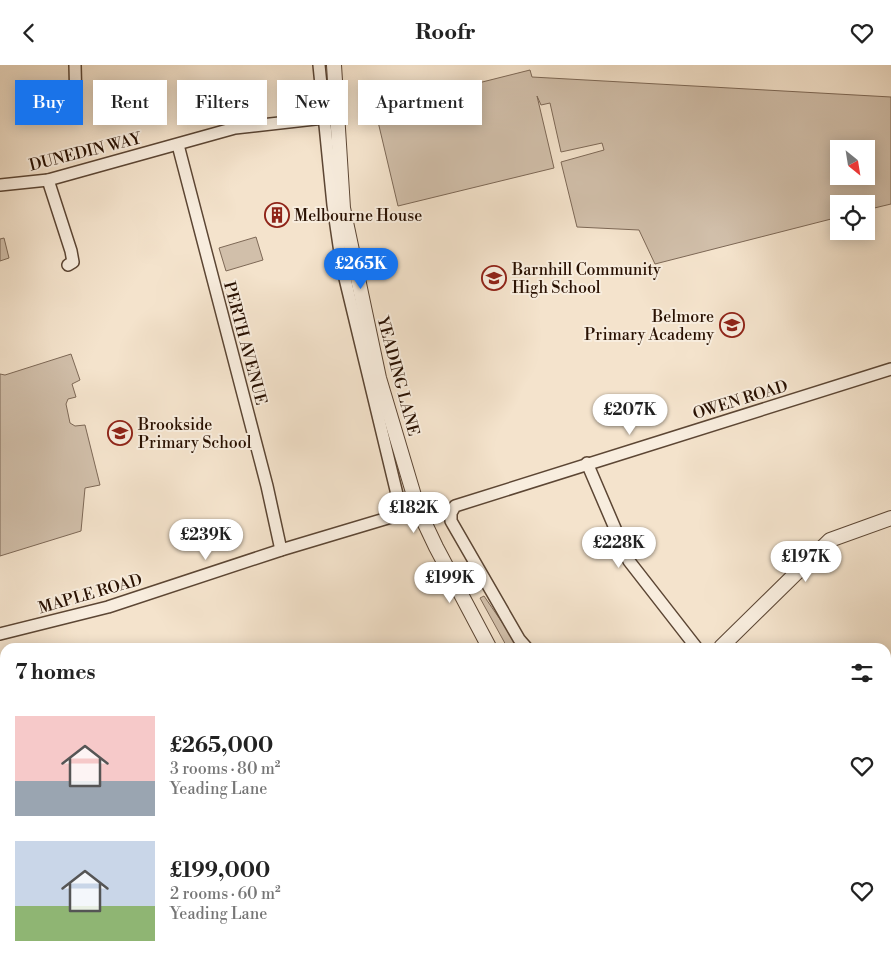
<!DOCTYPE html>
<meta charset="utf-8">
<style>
body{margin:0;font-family:"Libre Bodoni",serif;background:#f2f2f2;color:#222;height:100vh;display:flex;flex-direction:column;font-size:19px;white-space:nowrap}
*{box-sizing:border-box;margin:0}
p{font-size:16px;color:#767676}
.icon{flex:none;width:28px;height:28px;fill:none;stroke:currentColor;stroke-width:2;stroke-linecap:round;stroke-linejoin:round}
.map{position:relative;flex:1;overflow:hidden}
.sheet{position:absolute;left:0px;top:578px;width:891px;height:321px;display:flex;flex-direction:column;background:#fff;border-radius:15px 15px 0 0;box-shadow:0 2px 12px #0003}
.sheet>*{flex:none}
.top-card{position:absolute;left:15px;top:15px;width:500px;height:45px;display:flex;gap:10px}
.needle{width:32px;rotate:150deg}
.fabs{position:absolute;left:830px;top:75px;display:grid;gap:10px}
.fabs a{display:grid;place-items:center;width:45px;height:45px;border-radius:0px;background:#fff;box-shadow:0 2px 12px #0003;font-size:25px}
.price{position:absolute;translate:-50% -42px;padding:0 11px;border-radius:18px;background:#fff;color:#222;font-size:16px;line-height:32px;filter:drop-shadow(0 1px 2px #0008)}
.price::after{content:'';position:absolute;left:50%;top:30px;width:15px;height:11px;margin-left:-8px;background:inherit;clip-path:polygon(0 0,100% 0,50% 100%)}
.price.active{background:#1a73e8;color:#fff}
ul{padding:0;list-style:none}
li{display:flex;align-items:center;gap:15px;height:125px;padding:0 15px}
li span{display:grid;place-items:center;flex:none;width:140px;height:100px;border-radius:0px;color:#555}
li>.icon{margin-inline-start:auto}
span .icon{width:60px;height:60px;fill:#fffc;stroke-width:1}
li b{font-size:21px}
h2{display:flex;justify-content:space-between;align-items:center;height:60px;padding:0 15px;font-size:21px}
.tag{padding:0 18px;border-radius:0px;background:#fff;box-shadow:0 2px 12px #0003;font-size:18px;line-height:45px}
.tag.active{background:#1a73e8;color:#fff}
header{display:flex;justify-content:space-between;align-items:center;height:65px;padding:0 15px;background:#fff;font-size:22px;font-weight:700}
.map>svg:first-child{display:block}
.green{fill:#d1bfaa;stroke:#7d6856;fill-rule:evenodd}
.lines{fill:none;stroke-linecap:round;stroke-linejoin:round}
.minor-casing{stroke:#5c4634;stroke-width:14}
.tertiary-casing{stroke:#5c4634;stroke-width:16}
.minor{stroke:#f8edde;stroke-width:11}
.tertiary{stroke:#f8edde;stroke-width:14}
.labels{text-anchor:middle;stroke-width:4;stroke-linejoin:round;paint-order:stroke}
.street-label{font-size:16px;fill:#291102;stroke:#f8edde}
.poi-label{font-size:16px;fill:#291102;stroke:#f8edde;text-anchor:start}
</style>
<header><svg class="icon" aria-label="back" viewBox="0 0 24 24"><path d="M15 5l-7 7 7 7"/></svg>Roofr<svg class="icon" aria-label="heart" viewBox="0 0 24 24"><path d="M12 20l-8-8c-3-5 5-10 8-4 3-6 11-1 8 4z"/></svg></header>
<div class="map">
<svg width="891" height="898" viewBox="0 0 891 898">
<rect width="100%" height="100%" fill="#f4e3cc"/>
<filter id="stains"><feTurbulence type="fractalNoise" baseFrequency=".004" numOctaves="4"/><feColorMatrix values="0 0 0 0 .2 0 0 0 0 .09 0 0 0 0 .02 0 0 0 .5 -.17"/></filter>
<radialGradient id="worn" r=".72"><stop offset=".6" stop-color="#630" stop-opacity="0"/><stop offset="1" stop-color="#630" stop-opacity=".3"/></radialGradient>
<g class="green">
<path d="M530,5L532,12L891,32V139L866,145V139H839V152L655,199L639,165L577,162L561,97L604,85L602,78L561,87L550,38L541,40L537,31L554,103L398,141L375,44ZM839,84H866V111H839Z"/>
<polygon points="256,172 263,195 226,206 219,183"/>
<polygon points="4,173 9,193 0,196 0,174"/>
<polygon points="71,289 80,315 72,319 76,332 68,334 66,339 70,358 75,361 85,360 100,420 85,423 81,466 0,491 0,309 5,310"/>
<polygon points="484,531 519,582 507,582 480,533"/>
<polygon points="891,701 891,743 886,747 886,706"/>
<polygon points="5,726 5,755 0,754 0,730"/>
</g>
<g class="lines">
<defs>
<g id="minor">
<polyline points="75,0 76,41"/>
<polyline points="319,0 333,140 342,201 402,450"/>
<polyline points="178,80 267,421 281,485"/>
<polyline points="48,115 71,186 73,197 68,200"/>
<polyline points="0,120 48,115 235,63 324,53"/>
<polyline points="587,398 629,496 696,582"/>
<polyline points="0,569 108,542 281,485 418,444"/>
<polyline points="526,582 519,574 451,456 451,448 455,441 891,304"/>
<polyline points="886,613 891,608"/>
<polyline points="0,683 5,691 0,694"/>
<polyline points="886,804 891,800"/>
<polyline points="886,860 891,866"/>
<polyline points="181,894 181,898"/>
<polyline points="756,894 759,898"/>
<polyline points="320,898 320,894"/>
<polyline points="533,898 534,894"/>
</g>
<g id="tertiary">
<polyline points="334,0 343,143 379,313 418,444 436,482 489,582"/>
<polyline points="721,582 830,475 891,453"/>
<polyline points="510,898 511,894"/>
</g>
</defs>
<use href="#minor" class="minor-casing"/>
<use href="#tertiary" class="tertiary-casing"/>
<use href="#minor" class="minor"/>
<use href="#tertiary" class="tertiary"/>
</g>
<defs>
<symbol id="building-ring" viewBox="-11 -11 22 22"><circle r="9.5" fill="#f8edde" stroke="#8f2418" stroke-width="1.5"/><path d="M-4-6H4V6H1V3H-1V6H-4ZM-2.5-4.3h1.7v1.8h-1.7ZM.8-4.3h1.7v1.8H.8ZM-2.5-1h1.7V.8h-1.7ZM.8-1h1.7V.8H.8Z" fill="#8f2418"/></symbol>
<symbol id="school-ring" viewBox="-11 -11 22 22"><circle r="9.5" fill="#f8edde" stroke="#8f2418" stroke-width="1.5"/><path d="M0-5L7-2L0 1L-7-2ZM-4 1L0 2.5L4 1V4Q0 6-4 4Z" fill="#8f2418"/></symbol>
</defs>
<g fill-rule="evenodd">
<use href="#building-ring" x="263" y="136" width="28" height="28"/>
<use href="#school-ring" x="480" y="199" width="28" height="28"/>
<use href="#school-ring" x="718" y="246" width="28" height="28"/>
<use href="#school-ring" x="106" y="354" width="28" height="28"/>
</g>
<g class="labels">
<g class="street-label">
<text transform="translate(85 86) rotate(-14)" y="6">DUNEDIN WAY</text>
<text transform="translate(246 278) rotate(75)" y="6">PERTH AVENUE</text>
<text transform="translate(399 311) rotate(75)" y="6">YEADING LANE</text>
<text transform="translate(740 334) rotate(-17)" y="6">OWEN ROAD</text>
<text transform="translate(90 528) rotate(-16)" y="6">MAPLE ROAD</text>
</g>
<g class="poi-label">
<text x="294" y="156">Melbourne House</text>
<text x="512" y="210">Barnhill Community<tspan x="512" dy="18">High School</tspan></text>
<text x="714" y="257" text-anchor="end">Belmore<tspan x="714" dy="18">Primary Academy</tspan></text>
<text x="138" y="365">Brookside<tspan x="138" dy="18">Primary School</tspan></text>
</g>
</g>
<rect width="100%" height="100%" filter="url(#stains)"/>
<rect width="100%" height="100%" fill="url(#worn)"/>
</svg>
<div class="fabs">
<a><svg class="needle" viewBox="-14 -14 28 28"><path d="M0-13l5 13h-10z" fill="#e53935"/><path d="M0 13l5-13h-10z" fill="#767676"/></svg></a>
<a><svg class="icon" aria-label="locate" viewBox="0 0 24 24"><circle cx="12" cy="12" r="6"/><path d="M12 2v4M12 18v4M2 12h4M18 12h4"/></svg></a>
</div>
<b class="price active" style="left:361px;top:225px">£265K</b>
<b class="price" style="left:630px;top:371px">£207K</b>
<b class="price" style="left:414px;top:469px">£182K</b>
<b class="price" style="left:206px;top:496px">£239K</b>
<b class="price" style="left:619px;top:504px">£228K</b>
<b class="price" style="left:806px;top:518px">£197K</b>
<b class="price" style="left:450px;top:539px">£199K</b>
<div class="top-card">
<a class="tag active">Buy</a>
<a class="tag">Rent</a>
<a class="tag">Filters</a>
<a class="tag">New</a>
<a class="tag">Apartment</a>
</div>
<section class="sheet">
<h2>7 homes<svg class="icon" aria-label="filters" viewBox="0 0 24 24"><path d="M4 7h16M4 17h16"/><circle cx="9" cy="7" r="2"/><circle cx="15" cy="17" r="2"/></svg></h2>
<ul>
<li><span style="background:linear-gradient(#f6c9c9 65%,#9aa5b1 0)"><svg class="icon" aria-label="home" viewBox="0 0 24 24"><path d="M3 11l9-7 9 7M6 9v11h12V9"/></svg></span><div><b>£265,000</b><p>3 rooms · 80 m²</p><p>Yeading Lane</p></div><svg class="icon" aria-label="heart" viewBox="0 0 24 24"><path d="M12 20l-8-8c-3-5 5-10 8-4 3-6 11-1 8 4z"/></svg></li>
<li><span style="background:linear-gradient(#c9d6e8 65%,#8fb573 0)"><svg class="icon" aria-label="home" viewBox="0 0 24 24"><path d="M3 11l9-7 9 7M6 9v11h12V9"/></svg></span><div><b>£199,000</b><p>2 rooms · 60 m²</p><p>Yeading Lane</p></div><svg class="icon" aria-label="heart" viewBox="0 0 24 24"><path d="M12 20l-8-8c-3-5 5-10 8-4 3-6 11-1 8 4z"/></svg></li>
</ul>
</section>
</div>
